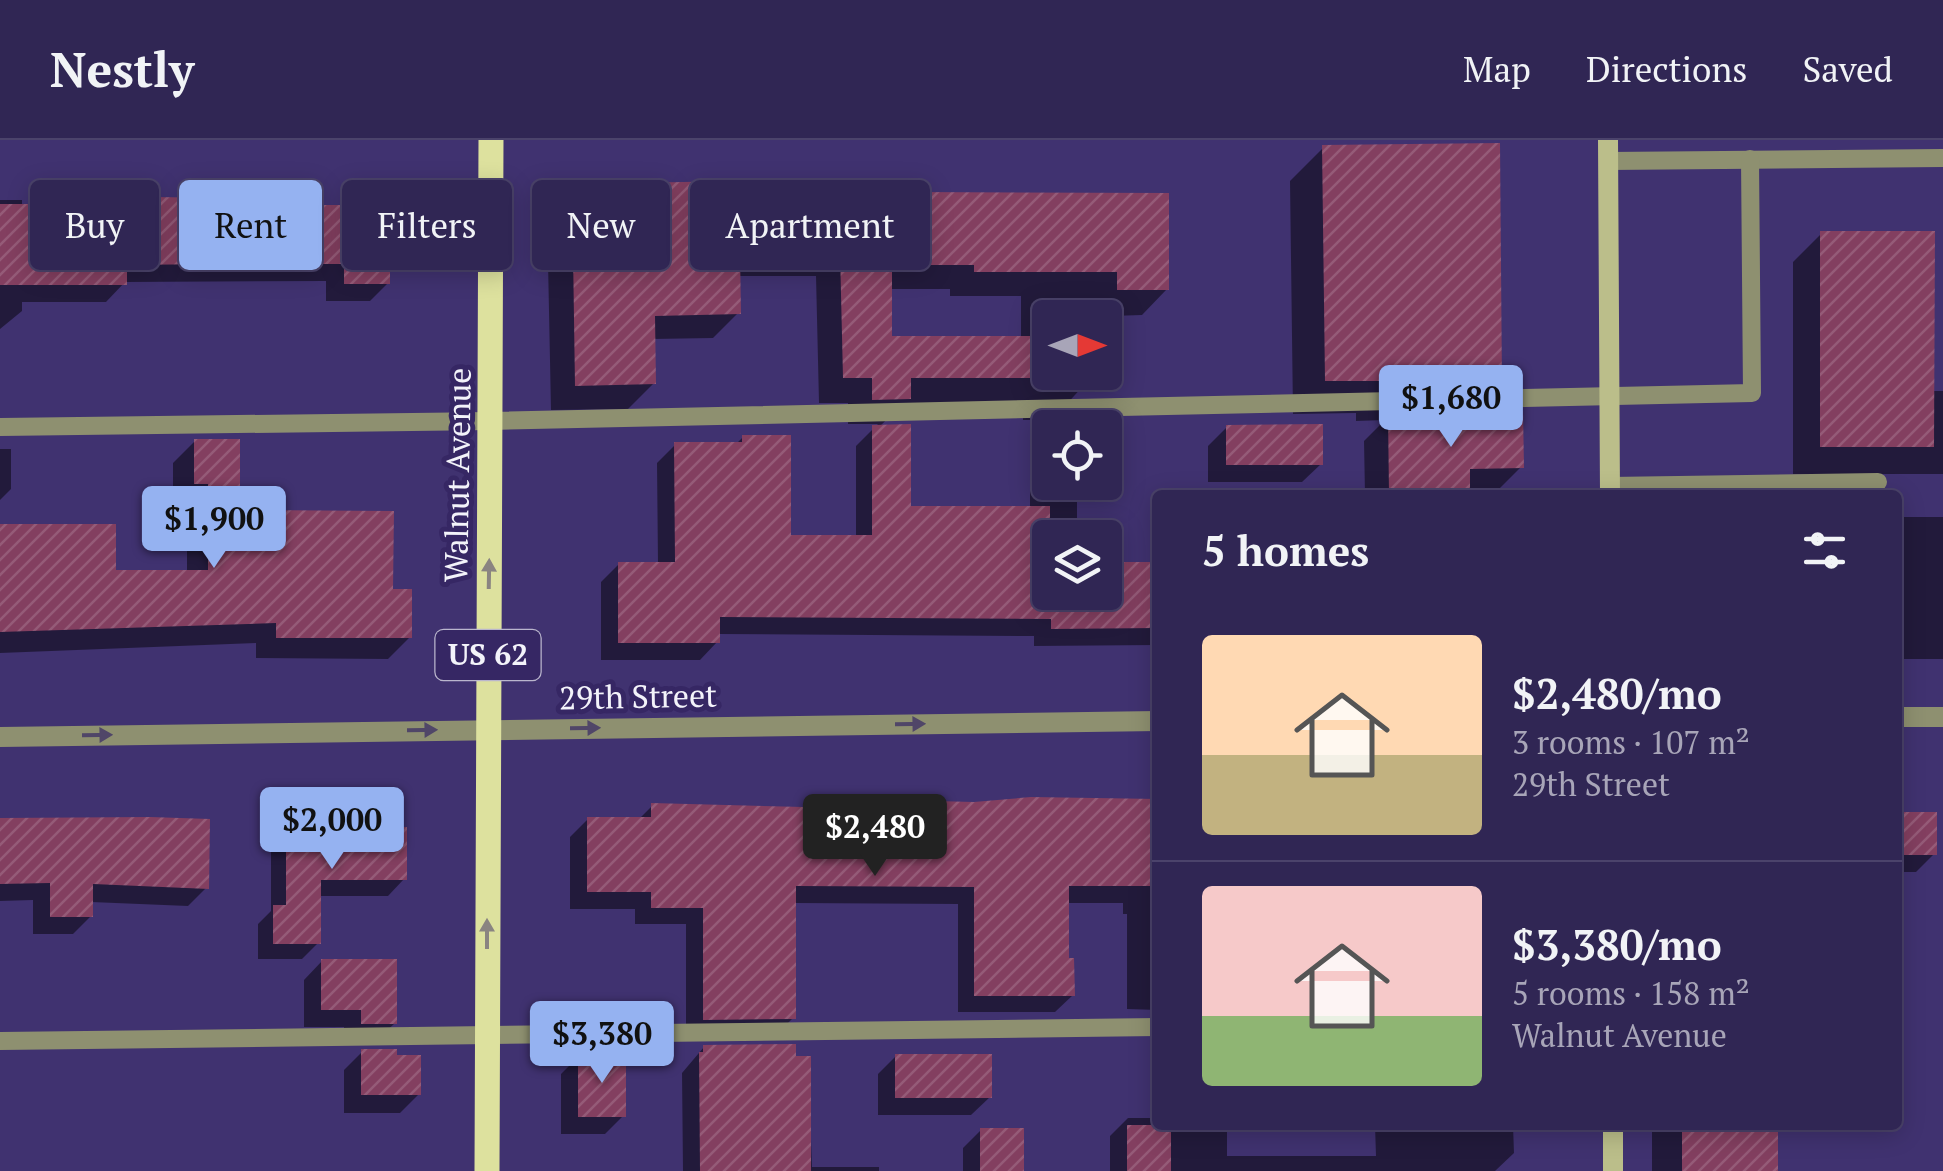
<!DOCTYPE html>
<meta charset="utf-8">
<style>
body{margin:0;font-family:"PT Serif",serif;background:#3c325e;color:#f1f3f6;height:100vh;display:flex;flex-direction:column;font-size:38px;white-space:nowrap}
*{box-sizing:border-box;margin:0}
p{font-size:32px;color:#a8a5b8}
.icon{flex:none;width:55px;height:55px;fill:none;stroke:currentColor;stroke-width:2;stroke-linecap:round;stroke-linejoin:round}
.map{position:relative;flex:1;overflow:hidden}
.drawer{position:absolute;left:1152px;top:350px;width:750px;height:640px;display:flex;flex-direction:column;background:#302654;border-radius:10px;box-shadow:0 5px 25px #0003,0 0 0 2px #4b436b}
.drawer>*{flex:none}
.hud{position:absolute;left:30px;top:40px;width:950px;height:90px;display:flex;gap:20px}
.needle{width:65px;rotate:90deg}
.controls{position:absolute;left:1032px;top:160px;display:grid;gap:20px}
.controls a{display:grid;place-items:center;width:90px;height:90px;border-radius:10px;background:#302654;box-shadow:0 5px 25px #0003,0 0 0 2px #4b436b;font-size:50px}
.price{position:absolute;translate:-50% -85px;padding:0 22px;border-radius:10px;background:#95b2f1;color:#111;font-size:32px;line-height:65px;filter:drop-shadow(0 2px 5px #0008)}
.price::after{content:'';position:absolute;left:50%;top:60px;width:30px;height:22px;margin-left:-15px;background:inherit;clip-path:polygon(0 0,100% 0,50% 100%)}
.price.current{background:#222;color:#fff}
ul{padding:0;list-style:none}
li{display:flex;align-items:center;gap:30px;height:250px;padding:0 50px}
li+li{border-top:2px solid #4b436b}
li span{display:grid;place-items:center;flex:none;width:280px;height:200px;border-radius:10px;color:#555}
li>.icon{margin-inline-start:auto}
span .icon{width:120px;height:120px;fill:#fffc;stroke-width:1}
li b{font-size:42px}
h2{display:flex;justify-content:space-between;align-items:center;height:120px;padding:0 50px;font-size:42px}
.tag{padding:0 35px;border-radius:10px;background:#302654;box-shadow:0 5px 25px #0003,0 0 0 2px #4b436b;font-size:35px;line-height:90px}
.tag.current{background:#95b2f1;color:#111}
header{display:flex;align-items:center;gap:60px;box-sizing:border-box;height:140px;padding:0 50px;background:#302654;border-bottom:2px solid #4b436b}
header strong{font-size:48px}
nav{display:flex;gap:55px;margin-inline-start:auto;font-size:35px}
.map>svg:first-child{display:block}
.shadow{fill:#0007;fill-rule:evenodd}
.building{fill:url(#building-hatch)}
.lines{fill:none;stroke-linecap:round;stroke-linejoin:round}
.service{stroke:#8e9070;stroke-width:18}
.minor{stroke:#8e9070;stroke-width:20}
.secondary{stroke:#bbbe8a;stroke-width:20}
.primary{stroke:#dde19e;stroke-width:25}
.oneway{fill:#8a8481}
.oneway2{fill:#504668}
.labels{text-anchor:middle;stroke-width:10;stroke-linejoin:round;paint-order:stroke}
.shield{fill:#362764;stroke:#bab6cd;stroke-width:2.5}
.shield-label{font-size:30px;font-weight:bold;fill:#f3f3fa}
.street-label{font-size:32px;fill:#f3f3fa;stroke:#362764}
</style>
<header>
<strong>Nestly</strong>
<nav><a>Map</a><a>Directions</a><a>Saved</a></nav>
</header>
<div class="map">
<svg width="1943" height="1031" viewBox="0 0 1943 1031">
<defs>
<pattern id="building-hatch" width="6" height="6" patternUnits="userSpaceOnUse" patternTransform="scale(2.5)"><rect width="6" height="6" fill="#833f60"/><path d="M-1 1l2-2M0 6l6-6M5 7l2-2" fill="none" stroke="#955b78"/></pattern>
</defs>
<rect width="100%" height="100%" fill="#403270"/>
<g class="shadow">
<polygon points="1323,8 1500,245 1471,274 1521,327 1496,352 1365,355 1364,301 1385,280 1356,281 1356,273 1293,274 1290,41"/>
<path d="M573,47L823,67H899L912,54L1167,149L1142,175L1050,178V232H1096L1052,280H1023V263H904L879,287L908,369H1030V302L1048,284L1077,283V288H1050V342H1077V398H1050V452H1105V424H1158V505L1034,506V496L717,494V502L700,520H601V442L619,424H658L657,323L675,305L736,304L743,297L789,398H856V306L878,284H848V263H819L816,136H737L738,173L713,198L653,199L654,243L628,269L551,270L547,72ZM890,149H950V156H1021V199H890Z"/>
<polygon points="0,60 22,60 22,67 145,67 152,60 309,68 388,143 370,161 326,161 326,141 125,142 106,162 22,162 22,171 0,189"/>
<polygon points="1821,94 1932,251 1943,251 1943,334 1793,334 1793,122"/>
<polygon points="1227,287 1321,324 1302,342 1208,342 1208,306"/>
<polygon points="195,301 237,373 391,452 410,497 388,519 256,518 256,503 0,513 0,386 114,432 187,432 187,364 173,364 173,323"/>
<polygon points="0,309 11,309 11,349 0,360"/>
<polygon points="1898,377 1943,377 1943,519 1904,519 1898,525"/>
<polygon points="1158,659 1158,870 1127,869 1127,774 1123,774 1123,763 1067,763 1066,820 1073,855 1055,872 958,872 958,764 794,763 793,878 775,896 686,897 686,784 635,784 635,769 570,769 570,697 588,679 639,679 652,666 853,668 858,662 974,665"/>
<polygon points="1898,674 1934,674 1934,714 1916,732 1898,732"/>
<polygon points="0,681 206,748 188,766 91,762 91,776 73,794 33,794 33,760 0,761"/>
<polygon points="287,689 404,739 388,756 318,756 318,803 302,819 258,819 258,784 271,771 271,705"/>
<polygon points="322,821 395,883 376,901 344,901 344,887 304,887 304,840"/>
<polygon points="704,907 808,919 812,1027 879,1027 879,1031 683,1031 682,933"/>
<polygon points="362,912 419,954 400,973 344,973 344,930"/>
<polygon points="579,916 623,976 605,994 561,994 561,934"/>
<polygon points="896,916 990,957 971,975 878,975 878,934"/>
<polygon points="1128,978 1158,978 1158,985 1227,985 1227,1016 1376,1016 1375,985 1513,985 1514,1013 1495,1031 963,1031 963,1008 981,990 1022,1031 1110,1031 1110,996"/>
<rect x="1652" y="985" width="123" height="46"/>
</g>
<g class="building">
<polygon points="1500,3 1502,246 1388,249 1388,241 1325,241 1322,5"/>
<polygon points="739,41 825,44 825,64 911,64 911,52 1169,53 1169,150 1117,150 1117,132 974,132 974,125 892,125 892,196 1050,196 1050,238 911,238 911,259 872,260 872,238 843,238 840,112 740,112 741,174 655,176 656,244 575,246 572,44"/>
<polygon points="151,57 311,59 311,65 390,65 390,144 344,144 344,124 218,124 127,125 127,145 0,145 0,64 151,64"/>
<polygon points="1820,91 1935,91 1934,307 1820,307"/>
<polygon points="1523,271 1524,328 1470,329 1470,355 1389,355 1388,274"/>
<polygon points="911,284 911,366 1050,366 1050,396 1094,396 1050,398 1050,452 1105,452 1105,422 1158,422 1158,488 1051,489 1051,479 720,477 720,503 618,503 618,422 675,422 674,302 742,302 742,295 791,295 791,395 872,395 872,285"/>
<polygon points="1323,284 1323,325 1226,325 1226,285"/>
<polygon points="194,299 240,299 240,370 394,371 393,449 412,449 412,498 276,498 276,483 0,492 0,384 116,384 116,430 208,430 208,344 194,344"/>
<polygon points="1031,657 1158,659 1158,746 1069,746 1069,818 1074,818 1075,856 974,856 974,747 796,746 796,879 703,880 703,768 651,768 651,752 587,752 587,677 651,677 651,663 804,667 857,665 857,659 974,662"/>
<rect x="1898" y="672" width="39" height="43"/>
<polygon points="150,677 210,679 209,749 93,744 93,777 50,777 50,743 0,744 0,678"/>
<polygon points="286,687 407,687 407,740 321,740 321,804 273,804 273,765 286,765"/>
<polygon points="321,819 397,819 397,884 361,884 361,870 321,870"/>
<polygon points="796,904 796,916 811,916 811,1031 700,1031 699,912 703,912 703,905"/>
<polygon points="361,909 397,909 397,915 421,915 421,955 361,955"/>
<rect x="578" y="914" width="48" height="63"/>
<rect x="895" y="914" width="97" height="44"/>
<rect x="1127" y="985" width="44" height="46"/>
<rect x="1682" y="985" width="96" height="46"/>
<rect x="980" y="988" width="44" height="43"/>
</g>
<g class="lines">
<g class="service">
<polyline points="1608,21 1943,18"/>
<polyline points="0,287 491,281 1752,253 1750,19"/>
<polyline points="1610,346 1878,342"/>
<polyline points="0,901 1158,887"/>
</g>
<g class="minor">
<polyline points="1898,577 1943,577"/>
<polyline points="0,597 1158,581"/>
</g>
<g class="secondary">
<polyline points="1608,0 1610,355"/>
<polyline points="1613,985 1613,1031"/>
</g>
<polyline class="primary" points="487,1031 491,0"/>
</g>
<defs><path id="oneway-solid" d="M-6-.8H1V-3.2L6.5 0L1 3.2V.8H-6Z" transform="scale(2.5)"/></defs>
<g class="oneway">
<use href="#oneway-solid" transform="translate(489 434) rotate(-89)"/>
<use href="#oneway-solid" transform="translate(487 794) rotate(-90)"/>
</g>
<g class="oneway2">
<use href="#oneway-solid" transform="translate(910 584) rotate(-1)"/>
<use href="#oneway-solid" transform="translate(585 588) rotate(-1)"/>
<use href="#oneway-solid" transform="translate(422 590) rotate(-1)"/>
<use href="#oneway-solid" transform="translate(97 595) rotate(-1)"/>
</g>
<g class="labels">
<rect class="shield" x="435.5" y="490" width="105" height="50" rx="8"/>
<g class="shield-label">
<text x="488" y="525">US 62</text>
</g>
<g class="street-label">
<text transform="translate(458 335) rotate(-89)" y="11">Walnut Avenue</text>
<text transform="translate(638 557) rotate(-1)" y="11">29th Street</text>
</g>
</g>
</svg>
<div class="controls">
<a><svg class="needle" viewBox="-14 -14 28 28"><path d="M0-13l5 13h-10z" fill="#e53935"/><path d="M0 13l5-13h-10z" fill="#a8a5b8"/></svg></a>
<a><svg class="icon" aria-label="locate" viewBox="0 0 24 24"><circle cx="12" cy="12" r="6"/><path d="M12 2v4M12 18v4M2 12h4M18 12h4"/></svg></a>
<a><svg class="icon" aria-label="layers" viewBox="0 0 24 24"><path d="M12 4l9 5-9 5-9-5zM3 14l9 5 9-5"/></svg></a>
</div>
<b class="price" style="left:1451px;top:310px">$1,680</b>
<b class="price" style="left:214px;top:431px">$1,900</b>
<b class="price" style="left:332px;top:732px">$2,000</b>
<b class="price current" style="left:875px;top:739px">$2,480</b>
<b class="price" style="left:602px;top:946px">$3,380</b>
<div class="hud">
<a class="tag">Buy</a>
<a class="tag current">Rent</a>
<a class="tag">Filters</a>
<a class="tag">New</a>
<a class="tag">Apartment</a>
</div>
<section class="drawer">
<h2>5 homes<svg class="icon" aria-label="filters" viewBox="0 0 24 24"><path d="M4 7h16M4 17h16"/><circle cx="9" cy="7" r="2"/><circle cx="15" cy="17" r="2"/></svg></h2>
<ul>
<li><span style="background:linear-gradient(#ffd9b3 60%,#c2b280 0)"><svg class="icon" aria-label="home" viewBox="0 0 24 24"><path d="M3 11l9-7 9 7M6 9v11h12V9"/></svg></span><div><b>$2,480/mo</b><p>3 rooms · 107 m²</p><p>29th Street</p></div></li>
<li><span style="background:linear-gradient(#f6c9c9 65%,#8fb573 0)"><svg class="icon" aria-label="home" viewBox="0 0 24 24"><path d="M3 11l9-7 9 7M6 9v11h12V9"/></svg></span><div><b>$3,380/mo</b><p>5 rooms · 158 m²</p><p>Walnut Avenue</p></div></li>
</ul>
</section>
</div>
